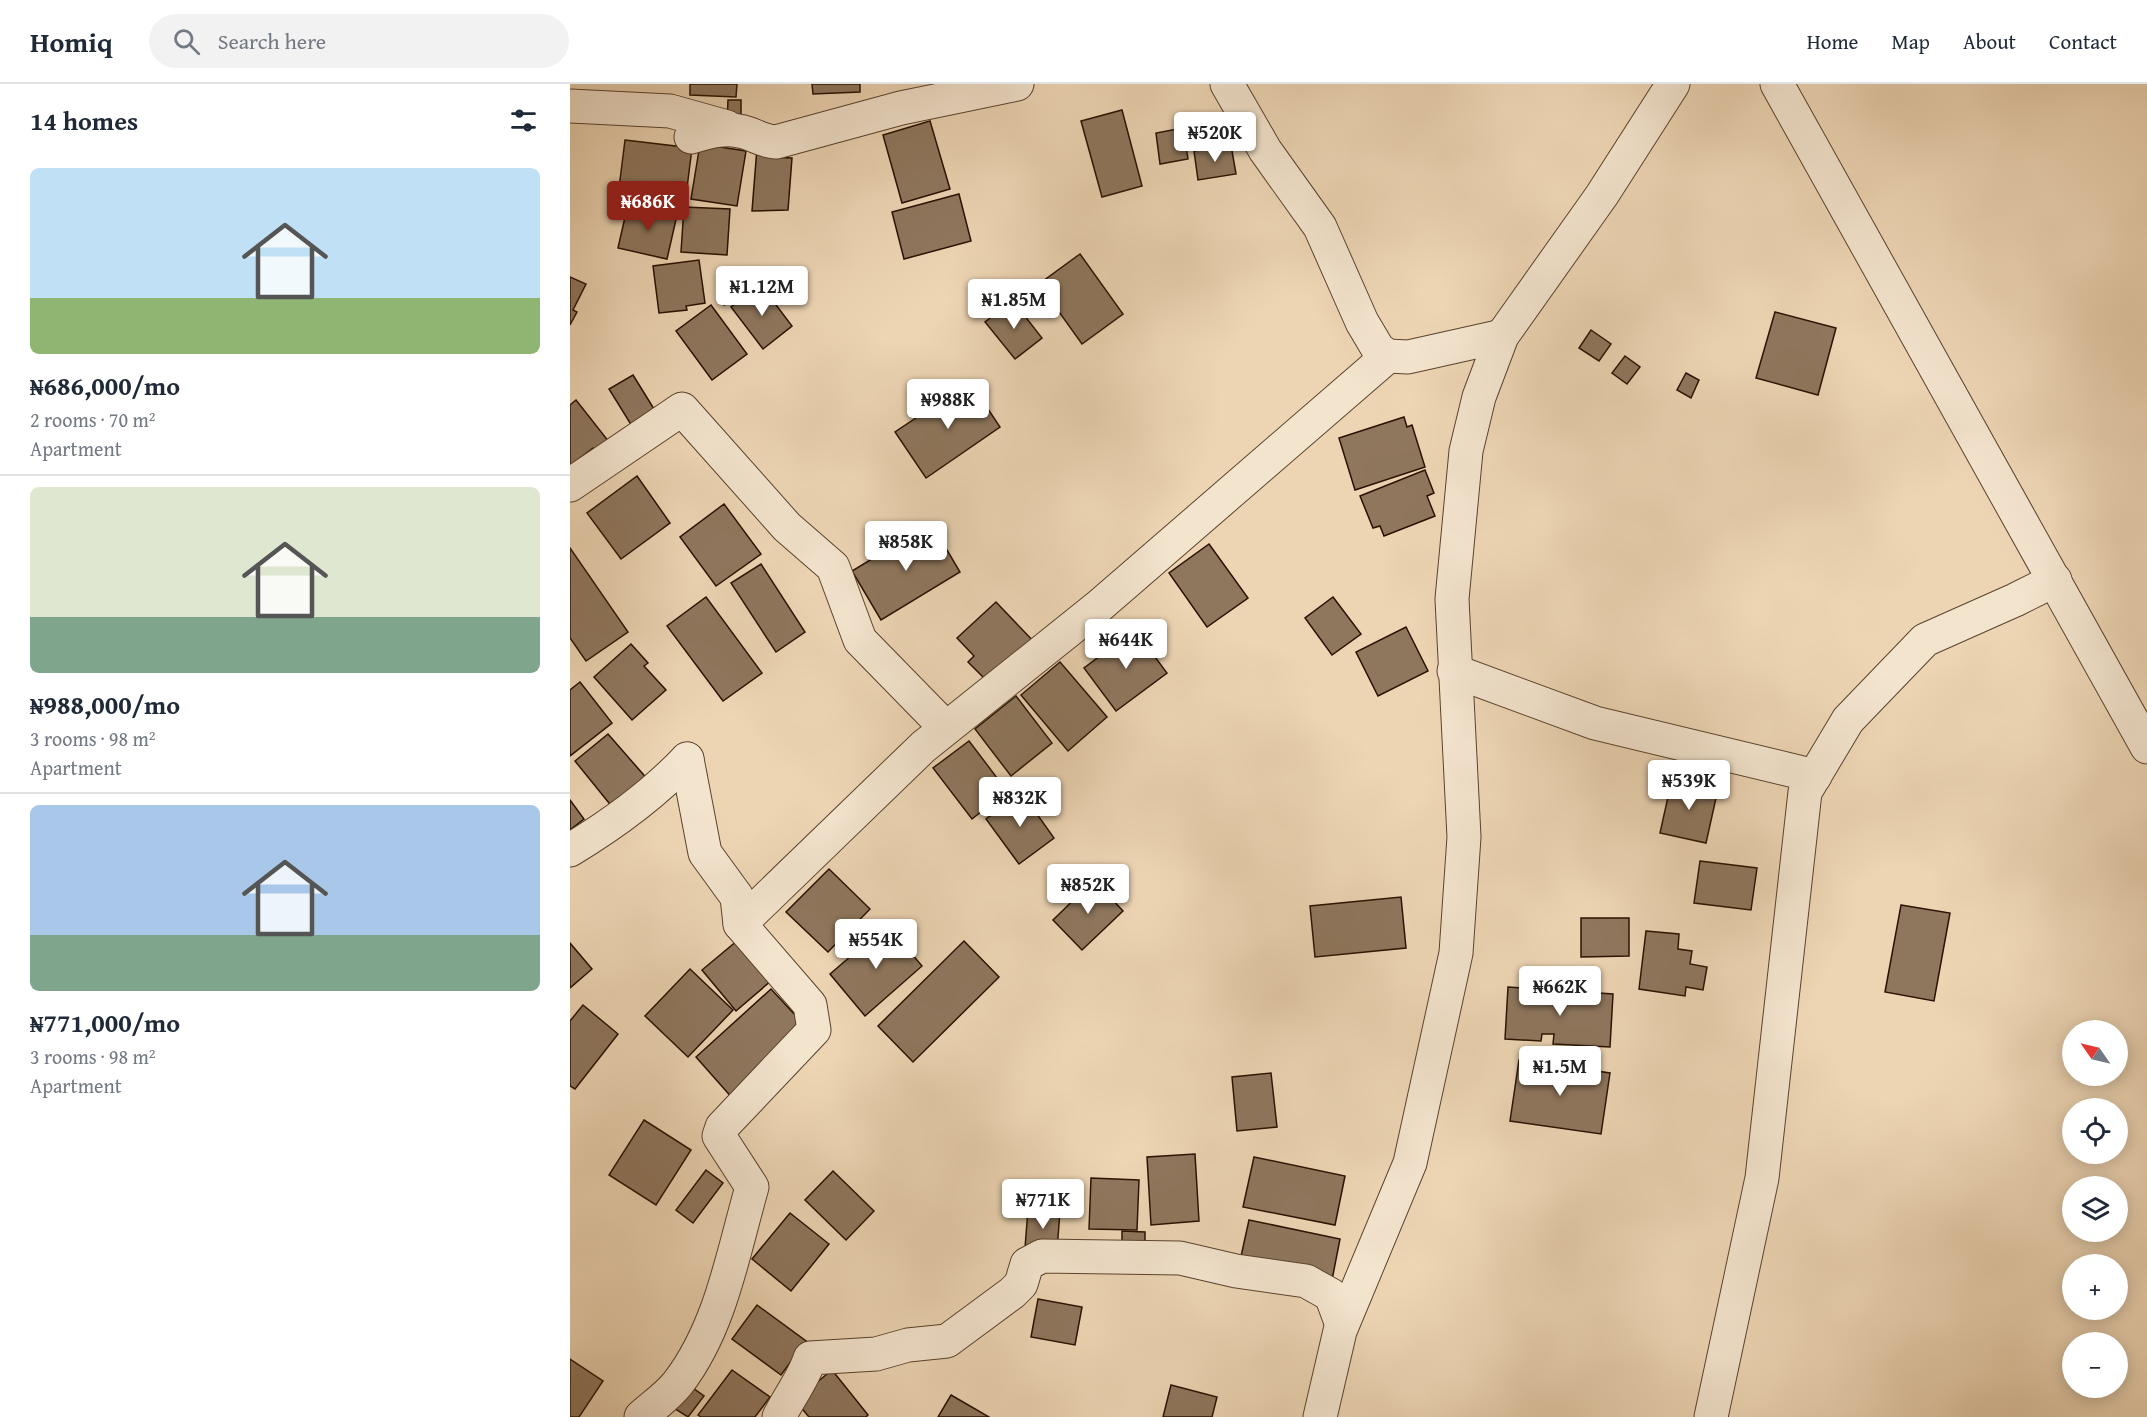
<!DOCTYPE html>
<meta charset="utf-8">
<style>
body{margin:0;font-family:"Gentium Book Plus",serif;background:#f2f2f3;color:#1f2937;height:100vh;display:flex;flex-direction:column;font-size:22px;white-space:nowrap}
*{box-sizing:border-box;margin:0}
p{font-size:20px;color:#747a83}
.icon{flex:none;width:33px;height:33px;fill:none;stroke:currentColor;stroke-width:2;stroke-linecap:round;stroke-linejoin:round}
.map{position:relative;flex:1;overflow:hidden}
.panel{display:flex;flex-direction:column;background:#fff;width:570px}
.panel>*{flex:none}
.needle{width:39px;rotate:304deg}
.buttons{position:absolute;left:1492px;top:936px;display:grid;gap:12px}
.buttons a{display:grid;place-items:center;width:66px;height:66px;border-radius:50%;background:#fff;box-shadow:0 3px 15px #0003;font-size:30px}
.price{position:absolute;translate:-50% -51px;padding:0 14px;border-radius:6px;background:#fff;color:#222;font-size:20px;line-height:39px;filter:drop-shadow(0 2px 3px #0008)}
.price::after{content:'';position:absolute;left:50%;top:36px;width:18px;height:14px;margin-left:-9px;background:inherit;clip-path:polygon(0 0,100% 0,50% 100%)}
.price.active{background:#8f2418;color:#fff}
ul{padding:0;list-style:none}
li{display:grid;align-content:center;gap:12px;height:318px;padding:0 30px}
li+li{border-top:2px solid #e0e1e3}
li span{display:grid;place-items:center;height:186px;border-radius:9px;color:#555}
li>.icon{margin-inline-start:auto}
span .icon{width:108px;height:108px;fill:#fffc;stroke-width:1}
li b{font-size:26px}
h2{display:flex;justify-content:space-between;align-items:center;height:72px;padding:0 30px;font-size:26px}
header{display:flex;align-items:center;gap:36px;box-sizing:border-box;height:84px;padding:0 30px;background:#fff;border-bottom:2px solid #e0e1e3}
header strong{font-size:28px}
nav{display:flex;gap:33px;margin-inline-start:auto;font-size:21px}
.search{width:420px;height:54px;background:#f2f2f3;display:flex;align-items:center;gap:15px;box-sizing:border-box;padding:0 21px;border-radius:33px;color:#747a83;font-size:22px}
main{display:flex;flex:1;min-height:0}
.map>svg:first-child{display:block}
.building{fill:#8f775e;stroke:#291200;stroke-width:1.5}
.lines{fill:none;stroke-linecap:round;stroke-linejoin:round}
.minor-casing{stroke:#5a432d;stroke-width:35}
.minor{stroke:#f3e4ce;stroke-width:33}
</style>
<header>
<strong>Homiq</strong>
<div class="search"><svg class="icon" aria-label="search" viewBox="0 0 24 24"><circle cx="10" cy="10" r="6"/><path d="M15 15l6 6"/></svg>Search here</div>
<nav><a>Home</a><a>Map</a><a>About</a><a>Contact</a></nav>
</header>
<main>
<section class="panel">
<h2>14 homes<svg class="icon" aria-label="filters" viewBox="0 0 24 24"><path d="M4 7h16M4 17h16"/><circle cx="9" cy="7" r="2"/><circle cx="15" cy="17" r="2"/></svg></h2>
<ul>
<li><span style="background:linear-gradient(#bfe0f5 70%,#8fb573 0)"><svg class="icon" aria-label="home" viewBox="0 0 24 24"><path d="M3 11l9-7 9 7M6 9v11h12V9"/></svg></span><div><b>₦686,000/mo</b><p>2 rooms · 70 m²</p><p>Apartment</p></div></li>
<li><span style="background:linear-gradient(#dfe7d0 70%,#7fa58c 0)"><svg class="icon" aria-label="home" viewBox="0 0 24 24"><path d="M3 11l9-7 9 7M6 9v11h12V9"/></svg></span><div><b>₦988,000/mo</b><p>3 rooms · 98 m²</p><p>Apartment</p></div></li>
<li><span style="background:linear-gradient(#a9c7e8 70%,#7fa58c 0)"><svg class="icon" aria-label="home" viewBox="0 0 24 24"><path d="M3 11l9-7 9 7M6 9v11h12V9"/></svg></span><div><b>₦771,000/mo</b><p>3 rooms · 98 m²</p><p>Apartment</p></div></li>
</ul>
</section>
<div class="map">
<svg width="1577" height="1333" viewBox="0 0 1577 1333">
<rect width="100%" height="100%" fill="#edd5b4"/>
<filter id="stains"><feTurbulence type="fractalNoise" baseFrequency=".00333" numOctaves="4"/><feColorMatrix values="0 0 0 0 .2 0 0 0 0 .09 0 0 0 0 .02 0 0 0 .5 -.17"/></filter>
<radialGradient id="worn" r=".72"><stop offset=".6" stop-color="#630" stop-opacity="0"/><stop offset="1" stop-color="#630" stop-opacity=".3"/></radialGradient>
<g class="building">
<polygon points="120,0 167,0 166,13 120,11"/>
<polygon points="242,0 290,0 290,8 243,10"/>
<polygon points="158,16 171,16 171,38 157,38"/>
<polygon points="552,26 572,102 532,113 511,37"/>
<polygon points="360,37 380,105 332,119 313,51"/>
<polygon points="613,44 618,75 590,80 586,49"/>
<polygon points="55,56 122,64 116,112 49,104"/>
<polygon points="130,60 176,67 167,122 121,115"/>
<polygon points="661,61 666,90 628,96 624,67"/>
<polygon points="187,64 199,73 222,74 218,126 182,127"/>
<polygon points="389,110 401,157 334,175 322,128"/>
<polygon points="58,120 107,131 97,175 48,164"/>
<polygon points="114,123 160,125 157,171 111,168"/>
<polygon points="510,170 553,230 512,260 469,200"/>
<polygon points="129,176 135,219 116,222 117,226 89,229 83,182"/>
<polygon points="0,193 16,200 3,226 7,228 0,241"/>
<polygon points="167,197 174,212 154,221 147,206"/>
<polygon points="191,201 222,242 193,265 161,223"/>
<polygon points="443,217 472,254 445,275 415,238"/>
<polygon points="141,221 177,270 142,296 106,247"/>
<polygon points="1205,228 1266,244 1248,311 1186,294"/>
<polygon points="1021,246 1041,260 1029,277 1009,264"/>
<polygon points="1055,272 1070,283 1057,300 1042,289"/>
<polygon points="1116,289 1129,296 1121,314 1107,306"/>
<polygon points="63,291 89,333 65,347 39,305"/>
<polygon points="400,298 430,343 356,394 325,348"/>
<polygon points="6,316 43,363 29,373 23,364 0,382 0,321"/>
<polygon points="834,333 837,343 842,341 855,383 785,406 769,354"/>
<polygon points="855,386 864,409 857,412 865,432 814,452 810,442 803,444 790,412"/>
<polygon points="67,392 100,439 51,475 17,429"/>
<polygon points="154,420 191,470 146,502 110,453"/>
<polygon points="361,439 390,488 311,536 282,487"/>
<polygon points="639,460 678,514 637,543 599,489"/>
<polygon points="0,464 58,548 16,577 0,554"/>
<polygon points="191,480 235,548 206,568 161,499"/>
<polygon points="136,513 192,589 153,617 97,542"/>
<polygon points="763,513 791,550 762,571 735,534"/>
<polygon points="426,518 465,559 415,595 398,578 404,572 387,554"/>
<polygon points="836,543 858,587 808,612 786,568"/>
<polygon points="565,546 597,589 546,627 514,584"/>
<polygon points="61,560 78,579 74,582 96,606 62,636 24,593"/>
<polygon points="490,578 537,633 498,667 451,611"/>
<polygon points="10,598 42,639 0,672 0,606"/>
<polygon points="446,612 482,659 441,692 405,645"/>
<polygon points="38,650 79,697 43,724 5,677"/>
<polygon points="399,657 437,707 402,735 363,684"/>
<polygon points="1102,695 1148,705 1136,759 1090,749"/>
<polygon points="452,709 484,754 449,780 416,735"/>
<polygon points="0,716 14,735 0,746"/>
<polygon points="1130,777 1187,784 1181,826 1124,819"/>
<polygon points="259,785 300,825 258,868 216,828"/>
<polygon points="524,796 553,827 512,866 483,836"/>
<polygon points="831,813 836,864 745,873 740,822"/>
<polygon points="1331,821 1380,829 1364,917 1315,908"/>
<polygon points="1011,834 1059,834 1059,872 1011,873"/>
<polygon points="317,841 352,882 295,932 260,890"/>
<polygon points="1076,847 1109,850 1108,865 1122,867 1120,880 1137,883 1133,906 1116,903 1115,912 1069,905"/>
<polygon points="168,856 202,896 166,927 132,886"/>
<polygon points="394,857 429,893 343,978 308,942"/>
<polygon points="0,859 22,885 0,904"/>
<polygon points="120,885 163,926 118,973 75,932"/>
<polygon points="938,903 1043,910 1040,963 983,960 984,950 972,950 971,957 935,955"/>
<polygon points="201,905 240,947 164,1016 126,973"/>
<polygon points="13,921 48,950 5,1005 0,1002 0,937"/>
<polygon points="949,976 1040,989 1031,1050 940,1037"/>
<polygon points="701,989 707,1043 667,1047 662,993"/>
<polygon points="74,1036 121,1066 86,1121 39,1091"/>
<polygon points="625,1070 629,1137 581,1141 577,1073"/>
<polygon points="684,1073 775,1092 765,1141 673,1123"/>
<polygon points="136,1086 153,1099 123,1139 106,1126"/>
<polygon points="263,1087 304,1127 276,1156 235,1116"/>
<polygon points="521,1094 569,1096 567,1146 519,1145"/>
<polygon points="458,1125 490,1127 487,1167 455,1164"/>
<polygon points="220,1129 259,1160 221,1207 182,1175"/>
<polygon points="679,1136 770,1155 762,1196 670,1177"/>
<polygon points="552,1147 575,1148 575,1165 552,1165"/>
<polygon points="468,1215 512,1223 505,1261 461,1253"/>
<polygon points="187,1221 236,1257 211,1291 162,1255"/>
<polygon points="0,1275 33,1297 9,1333 0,1333"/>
<polygon points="162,1286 200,1313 185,1333 131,1333 128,1331"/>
<polygon points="262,1286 298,1331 296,1333 239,1333 225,1316"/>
<polygon points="116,1299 134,1312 118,1333 99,1321"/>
<polygon points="601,1301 647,1313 642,1333 593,1333"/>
<polygon points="381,1311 419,1333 368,1333"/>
</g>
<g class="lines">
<defs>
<g id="minor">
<polyline points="657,0 695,66 750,143 792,238 808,265 818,272 838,273 932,252"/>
<polyline points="1207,0 1577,663"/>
<polyline points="0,22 100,27 157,43"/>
<path d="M121,53C136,49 153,43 169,47C183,49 190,57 206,58L331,24L447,0"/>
<polyline points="0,401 112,325 217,443 263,483 290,556 376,644"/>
<polyline points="884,587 1025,639 1245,692"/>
<path d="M0,766C43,740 82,712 117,675"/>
<polyline points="170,840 353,663 528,523 818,272"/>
<path d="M71,1333C83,1322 98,1312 108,1299C151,1243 163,1169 182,1103L149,1052L152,1043L244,946L240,921L170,840L167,813L135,769L117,675"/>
<path d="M209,1333C218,1315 235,1292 240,1274L306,1270L338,1261L377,1257L442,1209L451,1200L457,1180L472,1172L610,1174L666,1187L736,1197L761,1211L772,1241"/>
<polyline points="750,1333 770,1247 840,1079 886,869 894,753 882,515 896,367 909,313 932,252 1032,111 1103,0"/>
<polyline points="1141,1333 1192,1094 1235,708 1278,636 1355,556 1445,516 1485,496"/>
</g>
</defs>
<use href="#minor" class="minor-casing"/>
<use href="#minor" class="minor"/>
</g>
<rect width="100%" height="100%" filter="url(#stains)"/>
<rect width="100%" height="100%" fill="url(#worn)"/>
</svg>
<div class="buttons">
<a><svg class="needle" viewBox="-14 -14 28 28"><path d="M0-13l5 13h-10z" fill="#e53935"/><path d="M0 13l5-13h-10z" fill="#747a83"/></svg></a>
<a><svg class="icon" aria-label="locate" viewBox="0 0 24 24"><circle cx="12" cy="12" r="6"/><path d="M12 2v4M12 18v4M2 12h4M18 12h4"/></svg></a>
<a><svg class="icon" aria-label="layers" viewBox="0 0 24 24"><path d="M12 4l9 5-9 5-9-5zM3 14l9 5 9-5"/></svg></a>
<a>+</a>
<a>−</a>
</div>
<b class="price" style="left:645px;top:79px">₦520K</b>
<b class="price active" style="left:78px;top:148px">₦686K</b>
<b class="price" style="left:192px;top:233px">₦1.12M</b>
<b class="price" style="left:444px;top:246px">₦1.85M</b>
<b class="price" style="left:378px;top:346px">₦988K</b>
<b class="price" style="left:336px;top:488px">₦858K</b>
<b class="price" style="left:556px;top:586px">₦644K</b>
<b class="price" style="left:1119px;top:727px">₦539K</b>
<b class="price" style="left:450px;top:744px">₦832K</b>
<b class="price" style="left:518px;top:831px">₦852K</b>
<b class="price" style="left:306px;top:886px">₦554K</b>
<b class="price" style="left:990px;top:933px">₦662K</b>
<b class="price" style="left:990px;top:1013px">₦1.5M</b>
<b class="price" style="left:473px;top:1146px">₦771K</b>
</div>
</main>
